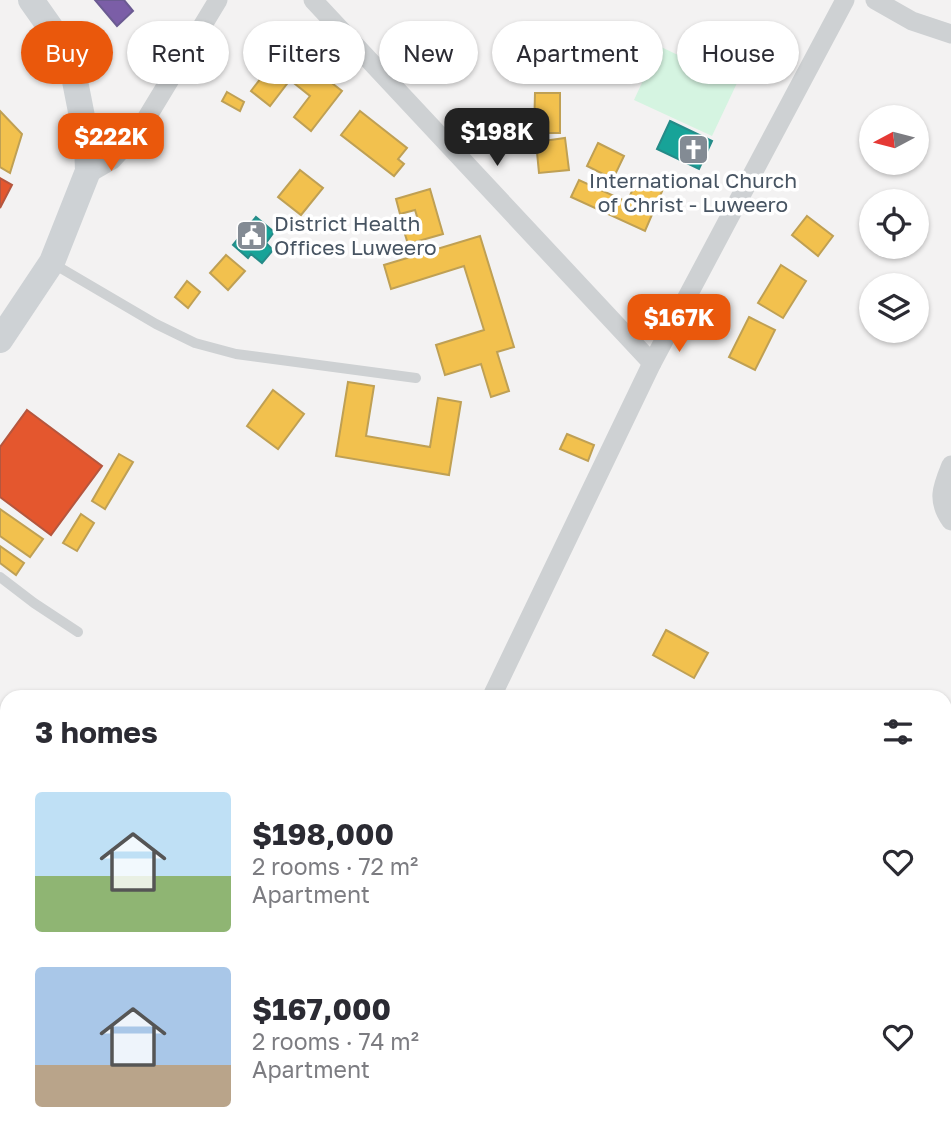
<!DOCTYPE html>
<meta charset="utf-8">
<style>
body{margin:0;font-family:"Golos Text",sans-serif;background:#f7f7f7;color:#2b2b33;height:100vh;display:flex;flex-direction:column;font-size:26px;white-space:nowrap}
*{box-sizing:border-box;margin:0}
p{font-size:23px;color:#7c7c81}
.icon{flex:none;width:38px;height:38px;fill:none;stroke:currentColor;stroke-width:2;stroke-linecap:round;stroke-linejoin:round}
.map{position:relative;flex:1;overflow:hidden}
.side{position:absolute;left:0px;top:690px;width:952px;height:450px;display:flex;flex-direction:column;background:#fff;border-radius:21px 21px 0 0;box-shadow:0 2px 5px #0004}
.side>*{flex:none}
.guide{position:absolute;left:21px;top:21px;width:910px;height:63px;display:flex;gap:14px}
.needle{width:46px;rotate:263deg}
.buttons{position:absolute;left:859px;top:105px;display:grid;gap:14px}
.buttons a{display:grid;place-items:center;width:70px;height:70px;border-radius:50%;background:#fff;box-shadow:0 2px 5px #0004;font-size:35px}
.price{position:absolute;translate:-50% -60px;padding:0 16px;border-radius:14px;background:#ea580c;color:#fff;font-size:23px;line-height:46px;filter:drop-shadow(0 2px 4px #0008)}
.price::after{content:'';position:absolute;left:50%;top:42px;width:21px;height:16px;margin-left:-10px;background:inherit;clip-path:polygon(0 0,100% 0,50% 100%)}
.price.current{background:#222;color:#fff}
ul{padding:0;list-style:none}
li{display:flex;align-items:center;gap:21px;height:175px;padding:0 35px}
li span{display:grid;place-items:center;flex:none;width:196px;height:140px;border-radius:7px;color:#555}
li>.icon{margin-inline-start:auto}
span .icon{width:84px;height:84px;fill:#fffc;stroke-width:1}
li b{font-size:30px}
h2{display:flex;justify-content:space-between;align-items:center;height:84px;padding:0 35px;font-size:30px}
.tag{padding:0 24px;border-radius:32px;background:#fff;box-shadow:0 2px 5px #0004;font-size:24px;line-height:63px}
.tag.current{background:#ea580c;color:#fff}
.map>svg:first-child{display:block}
.green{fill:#d5f4e1}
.homes{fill:#f2c14e;stroke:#bfa054;stroke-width:2}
.shops{fill:#e4572e;stroke:#b5563e;stroke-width:2}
.offices{fill:#7b5ea7;stroke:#6b5b92;stroke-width:2}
.public{fill:#17a398;stroke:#258b88;stroke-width:2}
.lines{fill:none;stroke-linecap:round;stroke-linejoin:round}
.service{stroke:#ced1d3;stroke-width:10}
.minor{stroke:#ced1d3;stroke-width:19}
.secondary{stroke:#ced2d5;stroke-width:26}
.labels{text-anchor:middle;stroke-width:7;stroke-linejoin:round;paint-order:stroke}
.poi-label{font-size:21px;fill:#475462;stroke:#fff}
</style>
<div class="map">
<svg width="951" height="1139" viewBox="0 0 951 1139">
<rect width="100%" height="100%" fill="#f3f2f2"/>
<polygon class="green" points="659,46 737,83 712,136 634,100"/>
<g class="homes">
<polygon points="276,36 308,61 306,63 342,91 311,131 294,117 310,96 290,80 270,106 251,91 267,70 251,57 259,46 265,51"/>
<polygon points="227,92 244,102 240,111 222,101"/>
<polygon points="535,93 560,93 560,133 534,133"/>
<polygon points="0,111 22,134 10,173 0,167"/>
<polygon points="360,111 407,148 398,159 404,164 394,176 341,135"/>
<polygon points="565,138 569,170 539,173 536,142"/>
<polygon points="598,143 624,156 613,179 587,166"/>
<polygon points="300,170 323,188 301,215 278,197"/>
<polygon points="638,178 663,189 645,231 571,197 579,180 627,202"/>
<polygon points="430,189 443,234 408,244 403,228 419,223 415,210 400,214 396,199"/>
<polygon points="807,216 833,236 818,256 792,235"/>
<polygon points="480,236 514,347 497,352 509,391 491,397 481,364 445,375 436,345 484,330 464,266 391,289 384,265"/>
<polygon points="226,255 245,271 228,290 210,273"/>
<polygon points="781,265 806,281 783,318 758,303"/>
<polygon points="187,281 200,292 188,308 175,297"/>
<polygon points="749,317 775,330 755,370 729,357"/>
<polygon points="348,382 374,386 366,436 430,447 438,398 461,402 449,475 336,456"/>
<polygon points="273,390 304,414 278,449 247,426"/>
<polygon points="567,434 594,445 588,461 560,449"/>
<polygon points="119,454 133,462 105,509 92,501"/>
<polygon points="0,509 43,539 30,557 0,536"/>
<polygon points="81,514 94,523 77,551 63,543"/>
<polygon points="0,546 24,563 16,575 0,563"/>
<polygon points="666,630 708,653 694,678 653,655"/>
<polygon points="676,1132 689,1132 686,1139 677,1139 674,1137"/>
<polygon points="814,1132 846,1132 840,1139 807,1139"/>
</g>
<g class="shops">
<polygon points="0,178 12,185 0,208"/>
<polygon points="27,410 102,466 51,535 0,497 0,447"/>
</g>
<polygon class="offices" points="95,0 124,0 133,11 117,26"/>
<g class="public">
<polygon points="670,121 712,141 699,169 657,149"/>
<polygon points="256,217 274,232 266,243 273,250 262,263 251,254 248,258 233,245"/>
</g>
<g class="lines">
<g class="service">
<polyline points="52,263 156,324 195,343 236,354 416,378"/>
<polyline points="0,577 34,603 78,632"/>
</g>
<g class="minor">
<polyline points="313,0 652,363"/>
<polyline points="875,0 912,21 951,34"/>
<polyline points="88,171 93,171 112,160 124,147 143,124 218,0"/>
<path d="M951,465C942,487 936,500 951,521"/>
<polyline points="492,696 652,363 845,0"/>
<polyline points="0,907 7,898"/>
<polyline points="945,950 951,944"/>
<polyline points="565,1132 573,1139"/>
</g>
<polyline class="secondary" points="0,340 52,262 88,171 87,142 74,76 62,44 31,0"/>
</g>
<defs>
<symbol id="church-square" viewBox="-11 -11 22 22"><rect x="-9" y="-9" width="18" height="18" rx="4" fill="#838b94" stroke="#fff"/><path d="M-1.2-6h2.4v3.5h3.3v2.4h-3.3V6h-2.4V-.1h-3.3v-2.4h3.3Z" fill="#fff"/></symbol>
<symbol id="civic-square" viewBox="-11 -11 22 22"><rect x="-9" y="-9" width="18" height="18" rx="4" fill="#838b94" stroke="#fff"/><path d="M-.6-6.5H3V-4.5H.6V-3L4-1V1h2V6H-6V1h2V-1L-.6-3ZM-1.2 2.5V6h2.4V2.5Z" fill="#fff"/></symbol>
</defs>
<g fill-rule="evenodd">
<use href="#church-square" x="676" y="132" width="35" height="35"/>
<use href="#civic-square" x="234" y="218" width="35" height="35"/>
</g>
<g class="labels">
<g class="poi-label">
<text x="693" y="188">International Church<tspan x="693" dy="24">of Christ - Luweero</tspan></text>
<text x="274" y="231" text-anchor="start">District Health<tspan x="274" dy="24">Offices Luweero</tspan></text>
</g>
</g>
</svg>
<div class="buttons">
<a><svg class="needle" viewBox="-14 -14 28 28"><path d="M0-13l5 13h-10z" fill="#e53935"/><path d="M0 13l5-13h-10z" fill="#7c7c81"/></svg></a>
<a><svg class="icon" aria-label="locate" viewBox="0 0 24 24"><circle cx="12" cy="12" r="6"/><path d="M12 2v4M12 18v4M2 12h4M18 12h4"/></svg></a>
<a><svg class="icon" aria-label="layers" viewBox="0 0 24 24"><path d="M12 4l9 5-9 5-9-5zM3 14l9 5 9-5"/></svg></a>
</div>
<b class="price current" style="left:497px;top:168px">$198K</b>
<b class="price" style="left:111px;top:173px">$222K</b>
<b class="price" style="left:679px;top:354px">$167K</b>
<div class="guide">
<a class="tag current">Buy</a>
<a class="tag">Rent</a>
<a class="tag">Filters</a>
<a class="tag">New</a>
<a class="tag">Apartment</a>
<a class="tag">House</a>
</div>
<section class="side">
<h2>3 homes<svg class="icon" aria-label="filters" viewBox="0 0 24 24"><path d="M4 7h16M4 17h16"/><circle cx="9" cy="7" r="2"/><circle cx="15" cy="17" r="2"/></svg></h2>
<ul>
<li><span style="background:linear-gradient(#bfe0f5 60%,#8fb573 0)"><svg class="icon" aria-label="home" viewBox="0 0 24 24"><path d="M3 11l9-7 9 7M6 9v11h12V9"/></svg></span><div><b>$198,000</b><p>2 rooms · 72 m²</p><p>Apartment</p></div><svg class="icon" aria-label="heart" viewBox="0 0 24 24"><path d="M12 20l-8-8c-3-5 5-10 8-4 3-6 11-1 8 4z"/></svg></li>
<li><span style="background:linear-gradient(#a9c7e8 70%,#b9a48a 0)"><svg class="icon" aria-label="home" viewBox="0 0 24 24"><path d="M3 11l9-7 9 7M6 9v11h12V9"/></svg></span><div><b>$167,000</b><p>2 rooms · 74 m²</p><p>Apartment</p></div><svg class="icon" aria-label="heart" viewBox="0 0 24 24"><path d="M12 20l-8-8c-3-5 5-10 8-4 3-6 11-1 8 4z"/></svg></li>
</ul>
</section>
</div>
